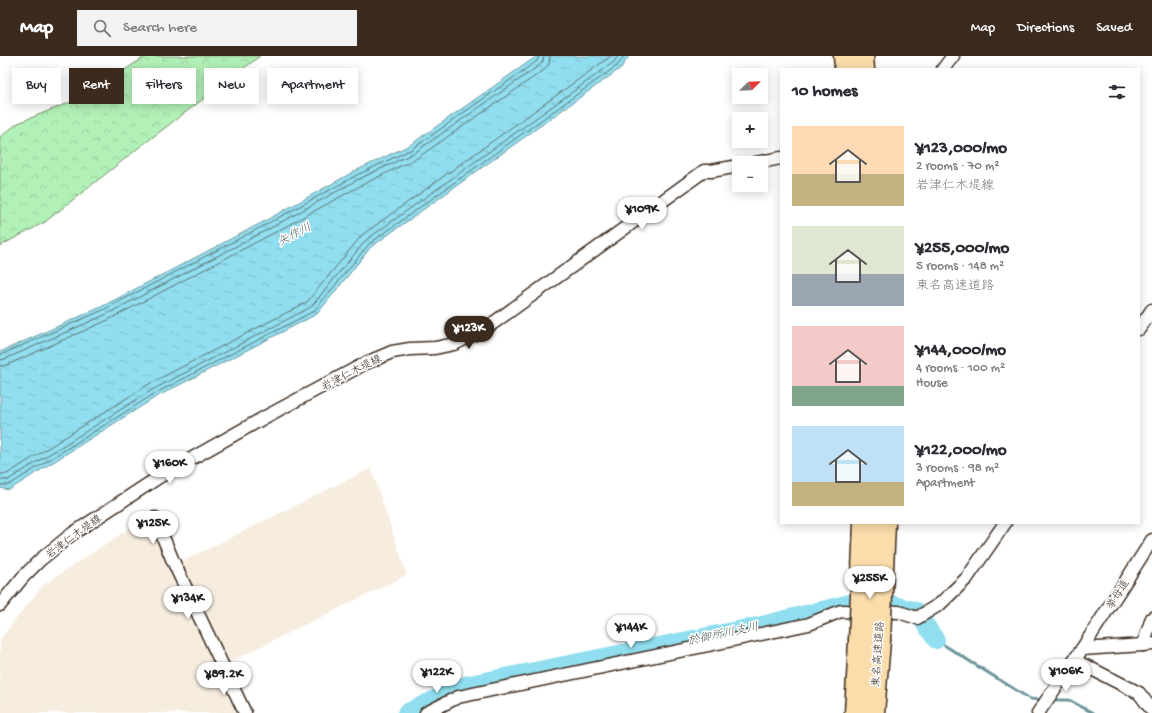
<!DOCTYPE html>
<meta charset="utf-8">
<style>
body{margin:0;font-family:"Gochi Hand","Klee One",sans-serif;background:#f2f2f3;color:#2b2b33;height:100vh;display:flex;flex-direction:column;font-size:15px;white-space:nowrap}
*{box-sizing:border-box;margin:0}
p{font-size:13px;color:#7c7c81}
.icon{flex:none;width:22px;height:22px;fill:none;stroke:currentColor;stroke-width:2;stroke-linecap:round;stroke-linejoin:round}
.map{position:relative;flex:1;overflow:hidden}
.panel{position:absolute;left:780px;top:12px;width:360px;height:456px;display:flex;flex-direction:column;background:#fff;border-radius:0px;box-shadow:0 2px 10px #0003}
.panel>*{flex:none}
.guide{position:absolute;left:12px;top:12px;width:380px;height:36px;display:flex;gap:8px}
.needle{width:26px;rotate:67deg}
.tools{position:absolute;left:732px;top:12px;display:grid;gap:8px}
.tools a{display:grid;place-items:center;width:36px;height:36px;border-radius:0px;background:#fff;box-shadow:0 2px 10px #0003;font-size:20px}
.price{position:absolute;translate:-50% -34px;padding:0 9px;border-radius:14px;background:#fff;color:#222;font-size:13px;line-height:26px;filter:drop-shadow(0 1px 2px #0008)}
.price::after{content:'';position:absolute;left:50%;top:24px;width:12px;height:9px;margin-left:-6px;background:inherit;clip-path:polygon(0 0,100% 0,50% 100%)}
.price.on{background:#3b2a1e;color:#fff}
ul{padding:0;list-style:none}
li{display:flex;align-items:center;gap:12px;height:100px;padding:0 12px}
li span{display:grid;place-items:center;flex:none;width:112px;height:80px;border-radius:0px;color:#555}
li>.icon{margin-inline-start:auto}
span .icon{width:48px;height:48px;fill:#fffc;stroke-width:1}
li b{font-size:17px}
h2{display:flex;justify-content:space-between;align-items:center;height:48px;padding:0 12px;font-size:17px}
.tag{padding:0 14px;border-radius:0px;background:#fff;box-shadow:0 2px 10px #0003;font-size:14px;line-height:36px}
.tag.on{background:#3b2a1e;color:#fff}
header{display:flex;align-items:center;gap:24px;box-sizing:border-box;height:56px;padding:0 20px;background:#3b2a1e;color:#fff}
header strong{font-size:19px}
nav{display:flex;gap:22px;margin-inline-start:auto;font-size:14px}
.search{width:280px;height:36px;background:#f2f2f3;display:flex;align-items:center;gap:10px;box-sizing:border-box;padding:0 14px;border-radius:0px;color:#7c7c81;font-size:15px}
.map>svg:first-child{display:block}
.built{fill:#f7eddf}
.forest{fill:url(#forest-crowns);stroke:#768d6a}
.water{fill:url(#water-ripples);stroke:#6e969b}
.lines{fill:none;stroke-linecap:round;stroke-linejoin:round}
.shore{stroke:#5d7272;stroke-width:1}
.stream{stroke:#6e969b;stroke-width:3}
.river{stroke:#90deef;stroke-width:18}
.minor-casing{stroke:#3b2a1e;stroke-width:15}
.motorway-casing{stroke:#3b2a1e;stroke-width:25}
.minor{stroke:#fff;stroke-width:12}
.motorway{stroke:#faddab;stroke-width:22}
.motorway-bridge-casing{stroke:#3b2a1e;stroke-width:25;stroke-linecap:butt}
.motorway-bridge{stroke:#faddab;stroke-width:22}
.labels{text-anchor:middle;stroke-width:3;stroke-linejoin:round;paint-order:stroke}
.street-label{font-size:11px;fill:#3b2a1e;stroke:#fff}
.water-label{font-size:12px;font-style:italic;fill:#54605d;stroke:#fff}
</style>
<header>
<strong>Map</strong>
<div class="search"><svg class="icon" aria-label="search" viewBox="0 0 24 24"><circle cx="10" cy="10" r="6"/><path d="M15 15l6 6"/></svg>Search here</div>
<nav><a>Map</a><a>Directions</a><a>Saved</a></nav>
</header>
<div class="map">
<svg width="1152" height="657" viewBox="0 0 1152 657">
<defs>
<pattern id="forest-crowns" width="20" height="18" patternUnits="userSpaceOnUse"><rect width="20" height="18" fill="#b1f0b7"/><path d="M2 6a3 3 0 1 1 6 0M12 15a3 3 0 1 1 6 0" fill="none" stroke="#99ce9d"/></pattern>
<pattern id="water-ripples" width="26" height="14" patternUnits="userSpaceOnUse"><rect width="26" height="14" fill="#90deef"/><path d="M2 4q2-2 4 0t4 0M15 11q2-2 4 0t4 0" fill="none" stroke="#7dbfcc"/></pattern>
</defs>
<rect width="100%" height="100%" fill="#fff"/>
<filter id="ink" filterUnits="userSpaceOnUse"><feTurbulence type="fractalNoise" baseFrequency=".025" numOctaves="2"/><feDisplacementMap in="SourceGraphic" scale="8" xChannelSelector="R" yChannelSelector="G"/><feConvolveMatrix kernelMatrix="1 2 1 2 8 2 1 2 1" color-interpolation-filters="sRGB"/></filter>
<g filter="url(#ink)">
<polygon class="built" points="371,412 407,519 215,613 236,657 0,657 0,583 43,529 145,462 169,512"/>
<polygon class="forest" points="146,0 260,0 141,90 45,166 0,190 0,81 18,67 83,41"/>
<polygon class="water" points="537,0 629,0 621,12 371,191 317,258 156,341 9,434 0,432 0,296 101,251 263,166 355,115 410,89"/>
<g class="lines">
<g class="shore">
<polyline points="0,299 103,254 265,169 357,119 412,93 537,5 539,0"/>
<polyline points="0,304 5,303 105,259 267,174 359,123 414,97 540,9 543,5 544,0"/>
<polyline points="0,310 7,309 108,264 270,179 362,129 417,102 544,14 549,8 550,0"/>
<polyline points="0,418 7,418 149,328 307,246 362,179 611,0"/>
<polyline points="0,424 8,424 152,334 311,251 366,184 614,6 618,0"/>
<polyline points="0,429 9,429 154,338 314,255 369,188 618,9 624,0"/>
</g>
<g class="stream">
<polyline points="936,584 1030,643 1044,644"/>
<polyline points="1052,644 1069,644 1093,657"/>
</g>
<polyline class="river" points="406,657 465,629 762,569 850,547 894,549 916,555 936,584"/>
<defs>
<g id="minor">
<polyline points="943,13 953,0"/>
<polyline points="755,107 781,102"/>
<polyline points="1139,273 1152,254"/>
<polyline points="155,462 173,505 245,657"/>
<polyline points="0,549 23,521 40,504 72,478 159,421 267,360 366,307 392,296 410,293 435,292 454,288 485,273 704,115 711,115 739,110"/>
<polyline points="1143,589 1152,562"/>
<polyline points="1082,593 1143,589 1152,588"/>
<polyline points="1074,604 1139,637 1152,654"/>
<polyline points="426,657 458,641 809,568 841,555 899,556 917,562 940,548 967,522 1005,467"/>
<polyline points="1038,657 1082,593 1152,484"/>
</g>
<g id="motorway">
<polyline points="845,0 846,13"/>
<polyline points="862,0 863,13"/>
<polyline points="856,657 860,585"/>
<polyline points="873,657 879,585"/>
</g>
</defs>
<use href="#minor" class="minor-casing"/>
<use href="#motorway" class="motorway-casing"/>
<use href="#minor" class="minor"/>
<use href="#motorway" class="motorway"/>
<defs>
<g id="motorway-bridge">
<polyline points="860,585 865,467"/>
<polyline points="879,585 884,467"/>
</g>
</defs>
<use href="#motorway-bridge" class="motorway-bridge-casing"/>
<use href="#motorway-bridge" class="motorway-bridge"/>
</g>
</g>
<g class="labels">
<g class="street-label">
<text transform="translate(351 316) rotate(-27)" y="4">岩津仁木堤線</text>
<text transform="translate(73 480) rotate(-36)" y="4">岩津仁木堤線</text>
<text transform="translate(1117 538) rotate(-58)" y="4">挙母道</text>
<text transform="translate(877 598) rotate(-86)" y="4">東名高速道路</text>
</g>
<g class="water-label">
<text transform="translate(294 178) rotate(-28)" y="4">矢作川</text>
<text transform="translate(723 577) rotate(-12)" y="4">於御所川支川</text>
</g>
</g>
</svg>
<div class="tools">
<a><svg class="needle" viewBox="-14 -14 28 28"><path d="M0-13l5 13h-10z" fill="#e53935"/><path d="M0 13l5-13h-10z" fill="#7c7c81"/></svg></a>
<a>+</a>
<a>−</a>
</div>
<b class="price" style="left:642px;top:175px">¥109K</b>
<b class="price on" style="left:469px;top:294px">¥123K</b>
<b class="price" style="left:170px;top:429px">¥160K</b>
<b class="price" style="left:153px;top:489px">¥125K</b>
<b class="price" style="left:870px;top:544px">¥255K</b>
<b class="price" style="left:188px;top:564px">¥134K</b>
<b class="price" style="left:631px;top:593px">¥144K</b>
<b class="price" style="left:1066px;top:637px">¥106K</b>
<b class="price" style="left:437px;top:638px">¥122K</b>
<b class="price" style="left:224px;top:640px">¥89.2K</b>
<div class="guide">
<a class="tag">Buy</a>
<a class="tag on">Rent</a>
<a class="tag">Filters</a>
<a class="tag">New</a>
<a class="tag">Apartment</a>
</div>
<section class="panel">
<h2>10 homes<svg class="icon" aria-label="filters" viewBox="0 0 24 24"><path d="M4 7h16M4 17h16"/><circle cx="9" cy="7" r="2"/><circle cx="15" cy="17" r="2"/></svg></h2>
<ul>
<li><span style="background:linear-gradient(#ffd9b3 60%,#c2b280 0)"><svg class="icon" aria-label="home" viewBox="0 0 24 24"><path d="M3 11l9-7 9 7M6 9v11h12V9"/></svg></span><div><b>¥123,000/mo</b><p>2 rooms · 70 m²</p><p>岩津仁木堤線</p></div></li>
<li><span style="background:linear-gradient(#dfe7d0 60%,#9aa5b1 0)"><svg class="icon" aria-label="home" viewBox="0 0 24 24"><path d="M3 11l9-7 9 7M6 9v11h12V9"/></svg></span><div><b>¥255,000/mo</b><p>5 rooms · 148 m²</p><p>東名高速道路</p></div></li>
<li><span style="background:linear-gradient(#f6c9c9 75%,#7fa58c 0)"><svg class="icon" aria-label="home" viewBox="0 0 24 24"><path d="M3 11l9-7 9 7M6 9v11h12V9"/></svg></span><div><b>¥144,000/mo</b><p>4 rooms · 100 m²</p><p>House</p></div></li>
<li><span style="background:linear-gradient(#bfe0f5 70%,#c2b280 0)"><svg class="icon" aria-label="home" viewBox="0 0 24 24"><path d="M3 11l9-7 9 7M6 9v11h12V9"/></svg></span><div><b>¥122,000/mo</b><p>3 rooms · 98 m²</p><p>Apartment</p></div></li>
</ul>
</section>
</div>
